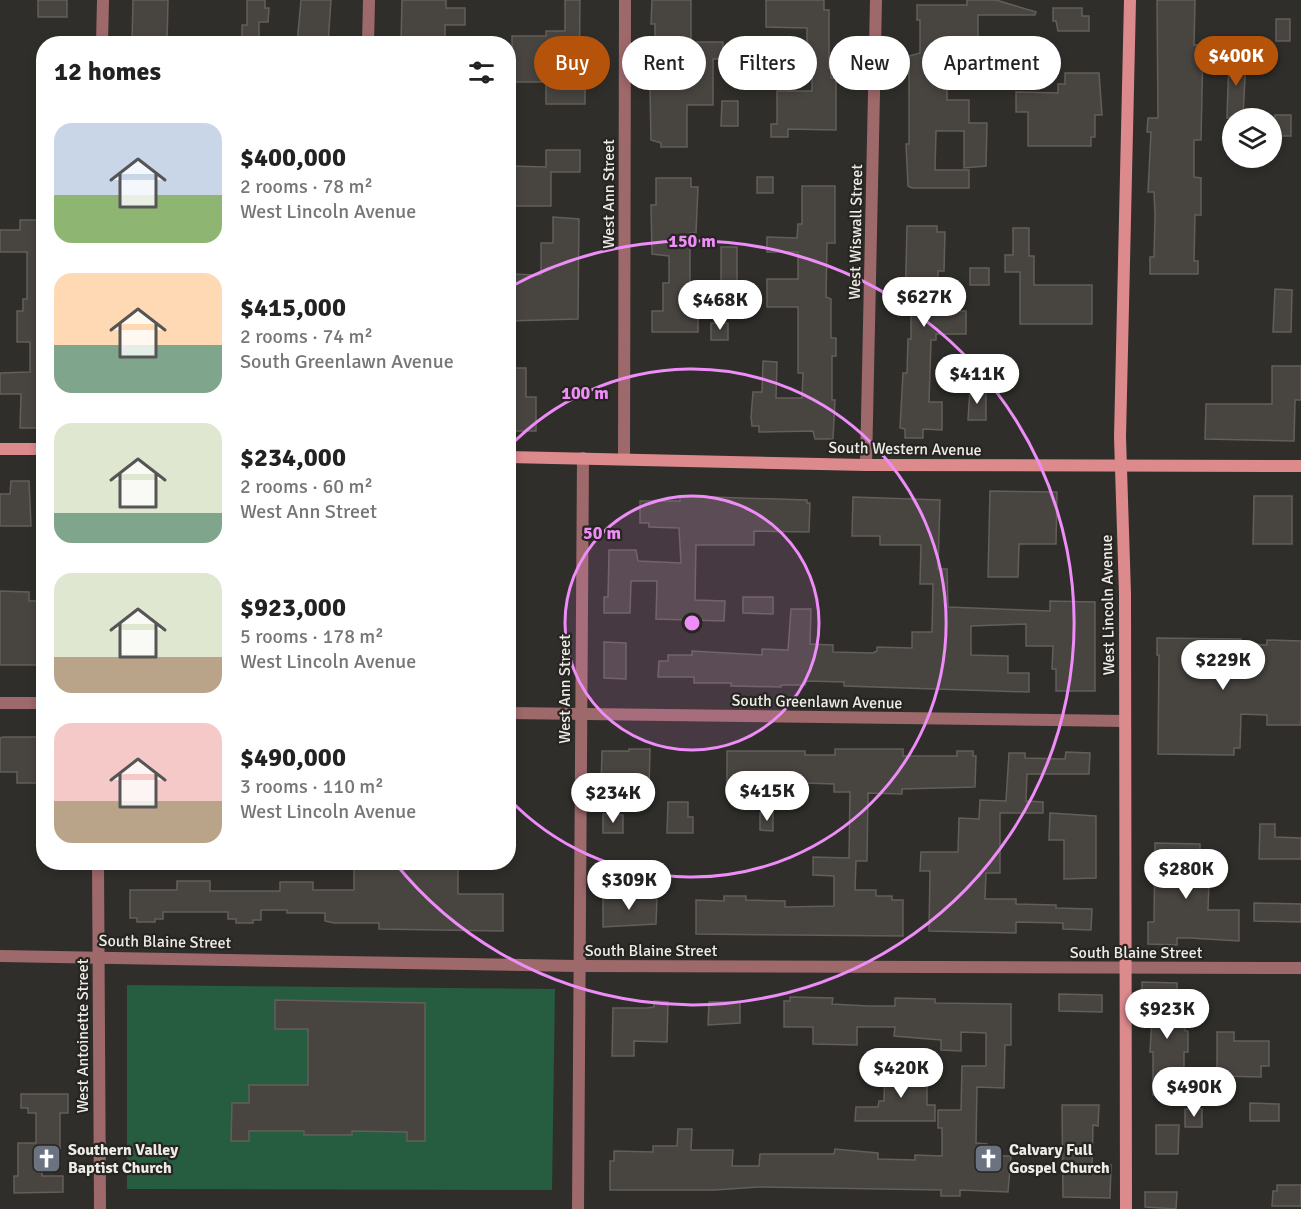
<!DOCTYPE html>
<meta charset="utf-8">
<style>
body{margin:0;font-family:Signika,sans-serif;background:#f6f6f6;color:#222;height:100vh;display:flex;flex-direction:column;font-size:22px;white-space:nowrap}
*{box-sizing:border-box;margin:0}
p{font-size:20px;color:#767676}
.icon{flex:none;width:33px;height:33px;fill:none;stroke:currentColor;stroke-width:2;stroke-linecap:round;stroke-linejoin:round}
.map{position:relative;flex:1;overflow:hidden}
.side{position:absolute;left:36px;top:36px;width:480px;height:834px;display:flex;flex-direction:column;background:#fff;border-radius:24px;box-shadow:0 3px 9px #0003}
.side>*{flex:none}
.top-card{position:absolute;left:534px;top:36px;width:570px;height:54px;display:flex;gap:12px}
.controls{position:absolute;left:1222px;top:108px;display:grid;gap:12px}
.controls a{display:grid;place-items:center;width:60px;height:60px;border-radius:50%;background:#fff;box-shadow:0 3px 9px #0003;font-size:30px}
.price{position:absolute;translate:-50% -51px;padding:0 14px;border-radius:21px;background:#fff;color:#222;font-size:20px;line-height:39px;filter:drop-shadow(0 2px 3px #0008)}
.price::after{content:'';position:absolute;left:50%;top:36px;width:18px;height:14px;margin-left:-9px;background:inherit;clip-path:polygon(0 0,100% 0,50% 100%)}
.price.on{background:#b45309;color:#fff}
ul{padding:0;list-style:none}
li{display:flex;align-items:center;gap:18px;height:150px;padding:0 18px}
li span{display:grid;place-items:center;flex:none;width:168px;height:120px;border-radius:18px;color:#555}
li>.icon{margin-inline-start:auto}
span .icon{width:72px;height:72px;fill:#fffc;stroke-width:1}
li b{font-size:26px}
h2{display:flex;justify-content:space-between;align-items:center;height:72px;padding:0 18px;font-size:26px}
.chip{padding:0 21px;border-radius:27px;background:#fff;box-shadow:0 3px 9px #0003;font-size:21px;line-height:54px}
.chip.on{background:#b45309;color:#fff}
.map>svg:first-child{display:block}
.green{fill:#265c3f}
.building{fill:#484440;stroke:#635e5a;stroke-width:1.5}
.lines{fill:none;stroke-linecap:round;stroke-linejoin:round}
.street{stroke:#9e696b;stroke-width:12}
.secondary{stroke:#dd8a8d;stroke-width:12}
.ring{fill:none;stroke:#ee8cf8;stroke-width:3}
.labels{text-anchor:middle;stroke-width:4.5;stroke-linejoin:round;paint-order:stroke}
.street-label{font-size:16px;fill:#edece9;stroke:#262520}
.poi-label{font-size:16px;font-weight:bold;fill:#edece9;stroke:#262520;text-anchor:start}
.centre{fill:#ee8cf8;stroke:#262520;stroke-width:3}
.ring-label{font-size:18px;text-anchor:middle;font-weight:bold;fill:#ee8cf8;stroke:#262520;stroke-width:4.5;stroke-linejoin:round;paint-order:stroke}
</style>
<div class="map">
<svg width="1301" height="1209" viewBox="0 0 1301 1209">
<rect width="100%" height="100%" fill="#2f2e2a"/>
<polygon class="green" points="127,985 555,989 552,1190 127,1189"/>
<g class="building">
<rect x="38" y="0" width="29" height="17"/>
<polygon points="133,0 168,0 167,44 132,44"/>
<polygon points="247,0 265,0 265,8 269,8 268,22 259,22 259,44 242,44 242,25 247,25"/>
<polygon points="301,0 331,0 328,44 297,44"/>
<polygon points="402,0 446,0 446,8 465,8 465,25 445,25 445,43 401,43"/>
<polygon points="565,0 580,0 579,88 585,88 585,104 546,104 546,82 512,82 512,36 546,36 546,31 565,31"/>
<polygon points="652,0 691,0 691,42 723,42 723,59 713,59 713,105 687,105 687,147 661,147 661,143 651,140 650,89 655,89 655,24 651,24"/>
<polygon points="766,0 824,0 824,10 829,10 829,68 831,69 831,78 836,78 836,130 788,129 788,137 771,137 771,124 777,124 777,91 812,91 812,59 807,59 807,28 766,27"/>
<polygon points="967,0 996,0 1036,12 1035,15 978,15 978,59 951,59 951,73 947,73 947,100 969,100 969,123 987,123 986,166 964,168 964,131 936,131 935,170 969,170 969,188 912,188 908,186 906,144 909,144 909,56 920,53 920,20 917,20 917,5 967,5"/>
<polygon points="1157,0 1195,0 1194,45 1203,45 1201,140 1194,140 1194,177 1201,178 1201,215 1195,215 1194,261 1198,261 1198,274 1150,274 1150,257 1154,257 1155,215 1154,192 1148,192 1151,132 1147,132 1148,118 1158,118"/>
<polygon points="1053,8 1082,8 1082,16 1089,16 1089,31 1058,31 1056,21 1053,21"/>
<rect x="1276" y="19" width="14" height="22"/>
<polygon points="1229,56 1246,57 1243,118 1227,118"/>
<polygon points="1065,73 1099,73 1102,115 1095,115 1095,137 1091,137 1091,146 1028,146 1028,112 1016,112 1016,92 1058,93 1058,84 1065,84"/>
<polygon points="722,101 738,101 738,126 721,126"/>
<rect x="1275" y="115" width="16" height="21"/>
<polygon points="546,150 580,150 580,172 551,172 551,206 512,206 512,166 546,167"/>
<rect x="757" y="177" width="16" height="16"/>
<polygon points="656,178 691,178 691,187 698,187 696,233 690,233 690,307 698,307 698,332 652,332 652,311 663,311 663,283 669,283 669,256 652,254 651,205 656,205"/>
<polygon points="802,186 835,186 835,243 827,243 826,297 831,299 831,338 836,338 836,356 832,356 832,400 835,400 833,439 815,439 813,431 759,432 759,426 752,426 751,417 753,392 762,392 763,361 777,362 776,398 802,398 803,373 798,373 798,307 767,307 767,279 798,279 798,252 767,252 767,237 797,238 798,224 802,224"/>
<polygon points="553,217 579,219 578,319 508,321 508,274 541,275 541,243 553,243"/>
<polygon points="20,220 44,220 44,428 20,428 21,394 0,394 0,373 30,372 30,342 17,342 17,311 23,311 23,299 27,299 27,252 0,252 0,230 20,230"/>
<polygon points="907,226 937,226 937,232 945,232 944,271 938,271 938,311 966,311 966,334 936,334 936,340 931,340 929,402 942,402 942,430 923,429 923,438 905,438 905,429 900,428 903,373 907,373 908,339 911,339 911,312 905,310"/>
<polygon points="1013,228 1029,228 1029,256 1034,256 1034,285 1092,285 1092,324 1020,324 1020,272 1005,272 1005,255 1013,255"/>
<rect x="721" y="247" width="16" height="34"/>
<rect x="970" y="268" width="19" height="17"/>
<polygon points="1275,289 1292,290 1291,332 1273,332"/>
<rect x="711" y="323" width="17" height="17"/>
<polygon points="1272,366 1301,366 1301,400 1295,400 1294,441 1205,439 1206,404 1272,404"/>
<polygon points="508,368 526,368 526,397 536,397 536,431 508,431"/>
<polygon points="970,389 986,389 986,420 968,420"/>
<polygon points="11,481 29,481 31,526 0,526 0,494 10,494"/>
<polygon points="990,491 1057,492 1056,544 1019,544 1018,577 988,577"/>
<polygon points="680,496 807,500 807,503 810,503 809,532 754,531 754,545 696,545 695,600 725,601 724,621 656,619 657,581 631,581 630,613 604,613 604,597 608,597 609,550 636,550 638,561 681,563 679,528 649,527 649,523 640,523 640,501 680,501"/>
<polygon points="1254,496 1292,496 1292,544 1253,544"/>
<polygon points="853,497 940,500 938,569 947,569 948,607 1050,611 1050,601 1095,602 1095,691 1056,691 1056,669 1052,669 1053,646 1026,646 1026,624 971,626 971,655 1008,656 1008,673 1029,673 1029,692 844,686 844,682 806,681 805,685 781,685 781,687 731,686 731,683 694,683 694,677 658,677 659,661 668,661 668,655 692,655 692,651 762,655 762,649 788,650 791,609 811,609 810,644 833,645 833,652 873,653 877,651 877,647 912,648 912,632 932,632 933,584 920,584 921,545 880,545 880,536 852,536"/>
<polygon points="0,591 29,592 29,601 44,601 44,665 0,665"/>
<polygon points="743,597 773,597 773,614 743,613"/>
<polygon points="1157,638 1241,639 1240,644 1267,645 1267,640 1301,641 1301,725 1267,725 1267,715 1241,714 1240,748 1234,748 1234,755 1158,754 1159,655 1157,655"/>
<polygon points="604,642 626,643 626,679 604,678"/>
<polygon points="3,737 44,737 44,783 17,783 17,772 0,772 0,738"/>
<polygon points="629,749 650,749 649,789 601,788 602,751 629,751"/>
<polygon points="835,749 903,749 903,756 957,756 957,751 973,751 973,756 976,756 975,787 902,789 902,794 868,793 867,861 856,861 855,890 876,890 876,896 892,896 892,900 903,900 903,936 696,934 696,900 724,901 724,896 746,896 746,900 785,901 785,907 834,906 834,876 813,875 813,857 849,858 850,792 834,792 834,784 805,783 805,789 727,787 727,751 805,751 805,755 835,755"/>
<polygon points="1066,752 1090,753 1089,774 1027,774 1026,801 1043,802 1043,813 1000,813 1000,873 986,873 985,899 1016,899 1016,904 1056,905 1056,908 1092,909 1091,930 1063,929 1063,923 1016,922 1016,933 929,931 930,871 920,871 921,852 958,852 959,818 979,819 980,800 1006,801 1009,753 1025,753 1025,758 1065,759"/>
<polygon points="668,802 688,802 688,817 693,817 693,833 667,833"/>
<polygon points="760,813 773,813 773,831 760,830"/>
<polygon points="1050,813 1096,816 1096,878 1064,879 1064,840 1049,840"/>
<polygon points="603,814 623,815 623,833 603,833"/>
<polygon points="1260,824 1275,824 1275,837 1301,838 1301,859 1259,859"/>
<polygon points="1155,843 1200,844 1200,882 1209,882 1208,910 1239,910 1239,941 1190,938 1177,938 1177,945 1148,944 1148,922 1154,922"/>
<polygon points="354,866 385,866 385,869 458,869 458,894 503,894 503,931 379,929 379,923 334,923 325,921 325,913 287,913 287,910 261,910 261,920 253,920 253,923 236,923 236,919 228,919 228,912 163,912 163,919 155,919 155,922 137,922 137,918 130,918 130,890 177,890 177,881 210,881 210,891 280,891 280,882 313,882 313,890 354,890"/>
<polygon points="603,897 657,898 656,924 603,927"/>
<polygon points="1254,903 1301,904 1301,922 1254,921"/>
<polygon points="1142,982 1177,983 1177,1008 1185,1009 1185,1031 1188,1031 1188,1052 1184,1052 1184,1099 1158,1098 1158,1095 1153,1095 1153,1052 1150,1052 1153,1001 1142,1001"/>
<polygon points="1059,994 1102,995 1102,1012 1059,1011"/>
<polygon points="790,997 833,998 832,1004 868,1006 895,1006 895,998 935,999 935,1003 1011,1004 1011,1045 1005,1045 1004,1088 977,1087 976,1143 987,1144 987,1156 1011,1156 1008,1192 960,1190 960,1196 941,1196 941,1190 759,1187 714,1190 610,1190 610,1161 614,1161 614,1151 653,1152 653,1146 677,1146 678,1129 692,1129 691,1150 733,1150 732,1166 759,1166 760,1154 834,1154 835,1149 878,1153 878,1159 915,1160 915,1155 942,1156 942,1128 938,1128 938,1110 961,1110 962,1066 986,1066 986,1033 961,1032 961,1051 941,1050 941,1040 894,1036 895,1027 857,1027 857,1045 813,1044 813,1027 784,1027 784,1001 790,1001"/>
<polygon points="275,1000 425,1003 425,1141 407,1141 407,1132 352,1131 352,1135 304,1135 304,1131 249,1131 249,1141 231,1141 232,1103 249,1103 249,1085 308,1085 308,1029 275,1029"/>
<polygon points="654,1001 668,1002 667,1042 634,1041 634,1056 612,1056 613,1008 647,1008 654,1007"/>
<polygon points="709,1002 740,1002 740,1023 708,1025"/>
<polygon points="1217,1032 1234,1032 1234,1041 1269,1041 1269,1066 1261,1066 1261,1077 1217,1076"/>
<polygon points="885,1068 927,1069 927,1105 935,1105 935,1121 855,1121 856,1107 878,1107 879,1101 884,1101"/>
<polygon points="21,1094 68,1094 68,1113 60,1113 60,1149 42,1150 42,1176 63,1176 63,1192 14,1193 14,1176 18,1176 18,1143 36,1143 36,1113 28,1113 28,1108 21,1108"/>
<polygon points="1250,1103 1279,1104 1279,1121 1250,1121"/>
<polygon points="1062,1105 1099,1105 1098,1126 1093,1125 1092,1165 1111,1165 1110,1198 1063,1197"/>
<rect x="1185" y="1109" width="17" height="18"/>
<polygon points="1156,1125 1179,1125 1178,1154 1156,1154"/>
<polygon points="1277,1185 1301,1185 1301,1206 1272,1206 1273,1191 1277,1191"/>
<polygon points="1145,1192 1177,1192 1176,1209 1145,1207"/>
</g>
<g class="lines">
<g class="street">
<polyline points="102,44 103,0"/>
<polyline points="368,44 369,0"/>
<polyline points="624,459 625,0"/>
<polyline points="866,465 876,0"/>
<polyline points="0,703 44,703"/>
<polyline points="508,713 1125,721"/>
<polyline points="98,862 100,1209"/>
<polyline points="0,956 577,966 1301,968"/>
<polyline points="578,1209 583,458"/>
</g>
<g class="secondary">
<polyline points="0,449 44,449"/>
<polyline points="508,457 866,465 1301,466"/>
<polyline points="1126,1209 1125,594 1120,437 1130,0"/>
</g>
</g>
<circle cx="692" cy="623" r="127" fill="#ee8cf8" fill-opacity=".12"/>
<g class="ring">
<circle cx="692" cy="623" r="127"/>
<path d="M509 447A254 254 0 1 1 509 799"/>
<path d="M510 287A382 382 0 1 1 395 863"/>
</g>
<defs>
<symbol id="church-square" viewBox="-11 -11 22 22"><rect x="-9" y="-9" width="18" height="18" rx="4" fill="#6b7280" stroke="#262520"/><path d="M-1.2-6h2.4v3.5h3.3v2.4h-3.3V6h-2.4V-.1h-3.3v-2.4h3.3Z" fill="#fff"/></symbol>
</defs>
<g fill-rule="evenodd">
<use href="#church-square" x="30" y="1142" width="33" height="33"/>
<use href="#church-square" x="972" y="1142" width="33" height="33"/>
</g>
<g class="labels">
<g class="street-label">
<text transform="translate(608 194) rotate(-90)" y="6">West Ann Street</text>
<text transform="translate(855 232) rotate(-89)" y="6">West Wiswall Street</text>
<text transform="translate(905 448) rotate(1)" y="6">South Western Avenue</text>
<text transform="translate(1107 605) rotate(-91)" y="6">West Lincoln Avenue</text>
<text transform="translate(564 689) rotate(-90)" y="6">West Ann Street</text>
<text transform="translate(817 701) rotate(1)" y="6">South Greenlawn Avenue</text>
<text transform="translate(165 941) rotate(1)" y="6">South Blaine Street</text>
<text x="651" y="956">South Blaine Street</text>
<text x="1136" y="958">South Blaine Street</text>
<text transform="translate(82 1036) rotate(-90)" y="6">West Antoinette Street</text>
</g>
<g class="poi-label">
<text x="68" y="1155">Southern Valley<tspan x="68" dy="18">Baptist Church</tspan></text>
<text x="1009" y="1155">Calvary Full<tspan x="1009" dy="18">Gospel Church</tspan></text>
</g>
</g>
<circle cx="692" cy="623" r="9" class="centre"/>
<g class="ring-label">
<text x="692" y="247">150 m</text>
<text x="585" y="399">100 m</text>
<text x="602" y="539">50 m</text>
</g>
</svg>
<div class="controls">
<a><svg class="icon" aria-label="layers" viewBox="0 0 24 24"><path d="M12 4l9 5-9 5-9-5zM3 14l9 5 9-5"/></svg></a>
</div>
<b class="price on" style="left:1236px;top:87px">$400K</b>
<b class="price" style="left:924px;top:328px">$627K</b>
<b class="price" style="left:720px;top:331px">$468K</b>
<b class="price" style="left:977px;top:405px">$411K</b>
<b class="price" style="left:1223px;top:691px">$229K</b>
<b class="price" style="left:767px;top:822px">$415K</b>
<b class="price" style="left:613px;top:824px">$234K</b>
<b class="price" style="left:1186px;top:900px">$280K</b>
<b class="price" style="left:629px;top:911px">$309K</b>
<b class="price" style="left:1167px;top:1040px">$923K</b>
<b class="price" style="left:901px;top:1099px">$420K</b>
<b class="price" style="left:1194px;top:1118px">$490K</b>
<div class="top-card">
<a class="chip on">Buy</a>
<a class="chip">Rent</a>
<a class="chip">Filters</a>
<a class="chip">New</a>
<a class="chip">Apartment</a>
</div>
<section class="side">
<h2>12 homes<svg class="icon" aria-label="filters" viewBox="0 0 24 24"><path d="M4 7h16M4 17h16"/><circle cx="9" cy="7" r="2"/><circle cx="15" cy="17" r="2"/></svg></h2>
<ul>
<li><span style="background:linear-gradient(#c9d6e8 60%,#8fb573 0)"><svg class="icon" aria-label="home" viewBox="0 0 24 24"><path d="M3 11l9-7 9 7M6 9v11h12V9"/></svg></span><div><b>$400,000</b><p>2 rooms · 78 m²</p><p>West Lincoln Avenue</p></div></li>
<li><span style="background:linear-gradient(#ffd9b3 60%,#7fa58c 0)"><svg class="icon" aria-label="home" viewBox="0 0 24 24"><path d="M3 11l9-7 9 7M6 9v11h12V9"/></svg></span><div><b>$415,000</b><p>2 rooms · 74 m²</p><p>South Greenlawn Avenue</p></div></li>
<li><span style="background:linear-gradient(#dfe7d0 75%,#7fa58c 0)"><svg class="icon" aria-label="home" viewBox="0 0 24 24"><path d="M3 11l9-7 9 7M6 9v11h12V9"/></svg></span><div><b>$234,000</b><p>2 rooms · 60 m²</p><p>West Ann Street</p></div></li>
<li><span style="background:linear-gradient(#dfe7d0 70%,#b9a48a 0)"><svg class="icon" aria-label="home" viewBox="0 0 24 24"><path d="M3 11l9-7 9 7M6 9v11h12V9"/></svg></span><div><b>$923,000</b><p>5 rooms · 178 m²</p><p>West Lincoln Avenue</p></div></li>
<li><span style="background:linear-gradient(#f6c9c9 65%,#b9a48a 0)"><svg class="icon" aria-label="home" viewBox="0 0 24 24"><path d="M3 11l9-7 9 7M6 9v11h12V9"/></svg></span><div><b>$490,000</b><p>3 rooms · 110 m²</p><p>West Lincoln Avenue</p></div></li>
</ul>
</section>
</div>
